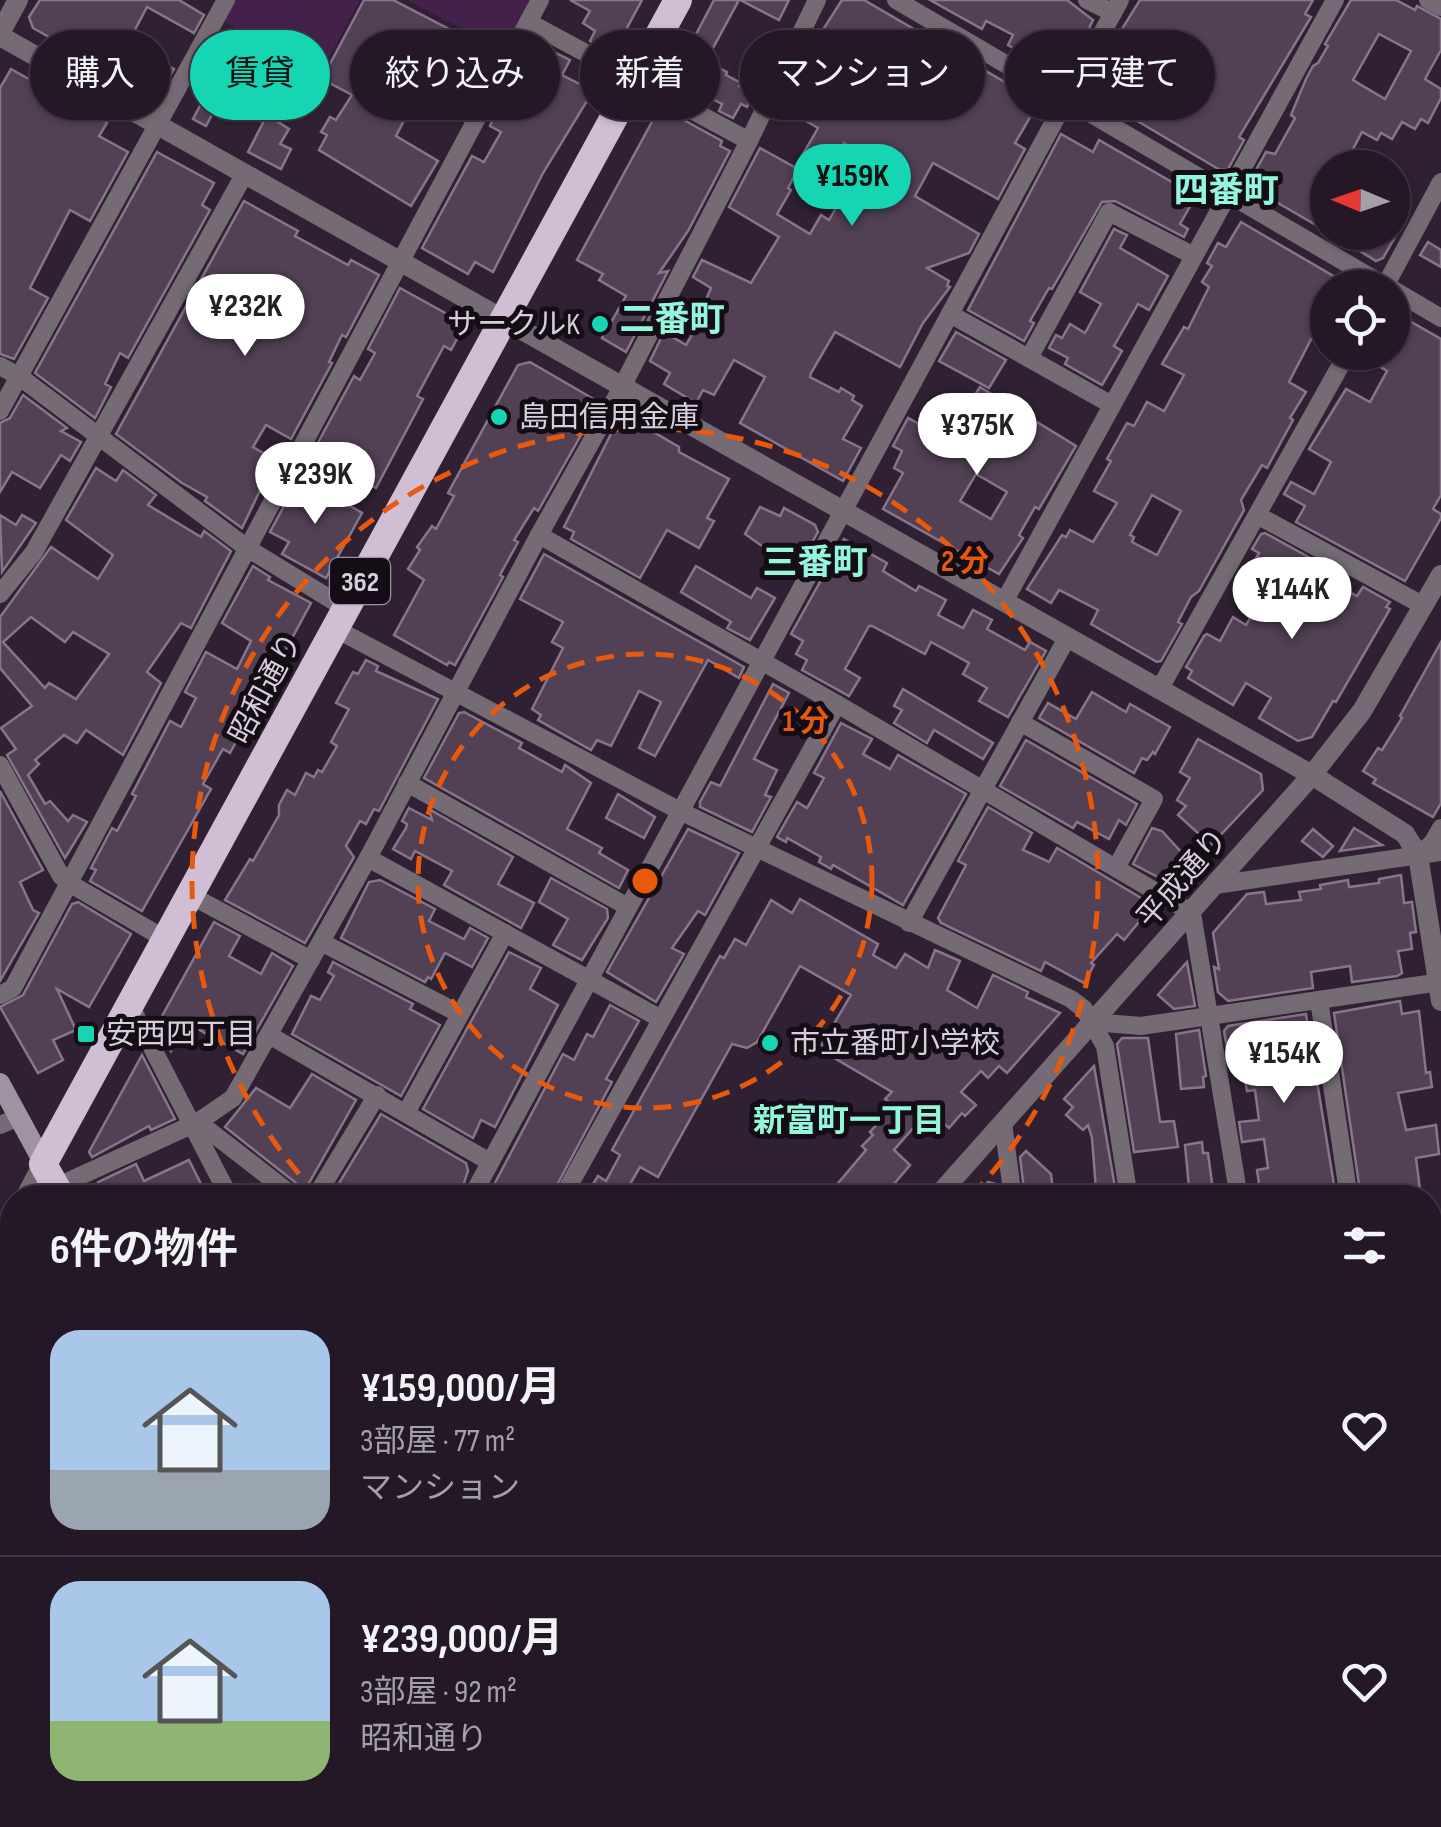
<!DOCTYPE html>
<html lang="ja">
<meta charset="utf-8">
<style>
body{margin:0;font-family:"Sofia Sans Condensed","Noto Sans JP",sans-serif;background:#2c212e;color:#f1f3f6;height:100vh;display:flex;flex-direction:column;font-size:38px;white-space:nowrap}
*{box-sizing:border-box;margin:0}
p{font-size:32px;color:#a3a0a7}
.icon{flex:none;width:55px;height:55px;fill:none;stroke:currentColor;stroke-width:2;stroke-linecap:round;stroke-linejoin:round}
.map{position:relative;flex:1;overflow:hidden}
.details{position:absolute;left:0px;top:1185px;width:1442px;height:642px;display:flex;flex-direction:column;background:#241826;border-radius:40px 40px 0 0;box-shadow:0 2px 8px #0004,0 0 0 2px #413743}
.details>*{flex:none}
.hud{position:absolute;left:30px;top:30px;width:1382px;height:90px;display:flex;gap:20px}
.needle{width:65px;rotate:272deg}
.tools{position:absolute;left:1310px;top:150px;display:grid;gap:20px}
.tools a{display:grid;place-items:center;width:100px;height:100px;border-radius:50%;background:#241826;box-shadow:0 2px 8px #0004,0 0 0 2px #413743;font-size:50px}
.price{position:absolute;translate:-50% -85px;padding:0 22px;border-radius:35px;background:#fff;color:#222;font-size:32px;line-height:65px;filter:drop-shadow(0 2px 5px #0008)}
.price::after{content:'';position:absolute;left:50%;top:60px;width:30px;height:22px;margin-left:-15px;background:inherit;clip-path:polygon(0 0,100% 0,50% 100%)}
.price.selected{background:#15d5b3;color:#111}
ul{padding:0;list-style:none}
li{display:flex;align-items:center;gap:30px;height:250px;padding:0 50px}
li+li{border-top:2px solid #413743}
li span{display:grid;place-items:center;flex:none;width:280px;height:200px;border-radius:30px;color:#555}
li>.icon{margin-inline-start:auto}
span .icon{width:120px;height:120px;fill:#fffc;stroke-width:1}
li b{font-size:42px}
h2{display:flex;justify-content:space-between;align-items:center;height:120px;padding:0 50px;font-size:42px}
.tag{padding:0 35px;border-radius:45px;background:#241826;box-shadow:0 2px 8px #0004,0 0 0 2px #413743;font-size:35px;line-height:90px}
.tag.selected{background:#15d5b3;color:#111}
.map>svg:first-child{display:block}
.green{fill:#44214a}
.building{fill:#524055;stroke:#88748b;stroke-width:2.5;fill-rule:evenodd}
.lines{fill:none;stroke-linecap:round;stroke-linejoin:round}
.minor{stroke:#746b75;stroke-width:18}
.tertiary{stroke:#746b75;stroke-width:20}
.secondary{stroke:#9f92a1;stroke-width:20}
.trunk{stroke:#d0bed4;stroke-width:28}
.ring{fill:none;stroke:#e8590c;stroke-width:5;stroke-dasharray:18 12}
.poi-dot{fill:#15d5b3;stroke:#140d15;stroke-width:4}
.labels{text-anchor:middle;stroke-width:10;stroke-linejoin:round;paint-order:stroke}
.shield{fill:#140d15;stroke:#9d939f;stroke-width:2.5}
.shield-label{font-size:28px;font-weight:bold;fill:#d8cdda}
.poi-label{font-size:30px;fill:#d8cdda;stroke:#140d15;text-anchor:start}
.street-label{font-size:30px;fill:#d8cdda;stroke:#140d15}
.neighbourhood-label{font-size:32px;font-weight:bold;fill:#94f6dd;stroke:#140d15}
.quarter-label{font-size:35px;font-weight:bold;fill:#94f6dd;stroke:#140d15}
.centre{fill:#e8590c;stroke:#140d15;stroke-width:5}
.ring-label{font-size:30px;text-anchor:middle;font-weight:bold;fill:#e8590c;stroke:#140d15;stroke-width:10;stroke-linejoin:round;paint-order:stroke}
</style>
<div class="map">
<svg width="1441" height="1827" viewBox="0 0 1441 1827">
<rect width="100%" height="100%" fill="#302033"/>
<g class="green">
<polygon points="236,0 360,0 320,74 224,22"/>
<polygon points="407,0 531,0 504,51"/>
<polygon points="1172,1815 1279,1815 1282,1827 1176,1827"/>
</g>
<g class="building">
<polygon points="40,0 179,0 204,15 194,33 147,7 128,43 174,69 158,98 33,28 29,17"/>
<polygon points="364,0 393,0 451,30 396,136 438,161 411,206 319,150 327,135 321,132 330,117 336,120 352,95 322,79"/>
<polygon points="570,0 642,0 613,54 590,41 595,31 583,23 590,11"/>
<polygon points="714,0 739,0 706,61 727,72 726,75 741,83 739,86 753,93 747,107 741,104 733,118 719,111 722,104 691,88 688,94 670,84"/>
<polygon points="740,0 789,0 779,20"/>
<polygon points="842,0 864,0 1039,102 1015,143 1025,149 998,199 933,163 915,196 979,234 969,253 927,268 949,281 947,286 950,287 923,323 900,367 835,332 811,373 810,377 839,392 841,388 854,396 852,400 862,406 843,439 861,448 843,481 740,423 765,377 734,360 714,395 703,390 696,403 664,384 670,373 650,361 664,332 686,345 701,319 698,318 711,288 693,277 702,260 751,283 779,237 729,207 760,148 798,169 788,188 791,190 777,214 810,234 821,215 829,220 848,187 865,197 882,166 844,143 828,172 802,156 818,128 780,106 789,87 803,95 826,49 815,42"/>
<polygon points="930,0 1067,0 1093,20 1075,57 1070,54 1057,74 1008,45 1013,35 986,21 982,29"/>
<polygon points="1140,0 1313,0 1305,14 1311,17 1239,137 1244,140 1228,169 1220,170 1090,93 1088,86 1097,69"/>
<path d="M1351,0H1396L1415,10L1417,6L1441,19V50L1425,79L1441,89V98L1428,123L1421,119L1415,129L1402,122L1392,139L1381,133L1377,140L1362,132L1343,168H1328V232L1252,188L1250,181L1266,152L1275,154L1295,118L1291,115L1306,79L1313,66L1318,63L1328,46L1325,44ZM1379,34L1411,51L1385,99L1353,80Z"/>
<polygon points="554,52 570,60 562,75 593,91 543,173 493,272 475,262 468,274 422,248 472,156 484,162 501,132 490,126 509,85 529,96"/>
<polygon points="11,69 107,123 99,136 128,152 90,221 70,210 30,288 48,298 14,359 0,354 0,88"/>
<polygon points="231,85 268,107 260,121 221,99"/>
<polygon points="202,102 215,109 206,126 193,119"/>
<polygon points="660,107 722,141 720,146 730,151 688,231 659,273 668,271 626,352 602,338 626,296 599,280 603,274 577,260"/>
<polygon points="267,115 289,129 280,144 291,149 281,169 248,152"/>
<polygon points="1061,134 1093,152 1099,140 1196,196 1180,224 1188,229 1184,237 1115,201 1102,202 1052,289 1049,288 1030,321 1034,323 1024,341 968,310"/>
<polygon points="157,152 214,183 202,205 210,210 128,358 120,353 105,384 111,387 95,418 35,373"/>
<polygon points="244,201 298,231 295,236 348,265 351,260 379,275 346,337 342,335 329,362 332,363 291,439 266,425 253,447 270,457 260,475 266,478 242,528 205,501 207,497 182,483 116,434"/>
<path d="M1241,222L1354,288H1328V323L1321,320L1289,382L1306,392L1290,418L1293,420L1267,468L1262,465L1241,500L1244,510L1199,591L1191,597L1178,622L1182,624L1161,661L1157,662L1091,624L1098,610L1059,590L1051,603L1027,589L1062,535L1066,537L1070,530L1093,542L1117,503L1094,491L1111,461L1107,459L1127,423L1134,426L1147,402L1164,411L1184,375L1162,364L1184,327L1188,329L1209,287L1202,282L1212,266L1207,263L1218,243L1226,247ZM1152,495L1181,511L1157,555L1132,542L1134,537L1130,535Z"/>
<polygon points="1114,229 1127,235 1120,248 1168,276 1149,310 1138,304 1114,346 1122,351 1102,385 1065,364 1068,358 1049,348 1056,335 1062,338 1070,324 1085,333 1101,304 1080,292"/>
<polygon points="1329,232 1398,232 1383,258 1376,261"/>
<polygon points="1428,242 1441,250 1441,267 1420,255"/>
<polygon points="400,288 458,320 460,333 451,350 444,346 417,396 423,399 376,488 313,452 354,376 360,380 375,353 368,349"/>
<polygon points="1392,311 1441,339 1441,495 1433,509 1441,514 1441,518 1405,581 1296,522 1305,506 1284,494 1291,482 1314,494 1331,462 1309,449 1346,389 1370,402 1387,371 1360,355 1360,352 1392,352"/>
<polygon points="956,332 1006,360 989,388 939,361"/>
<polygon points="530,362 597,401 598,405 538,511 534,508 514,540 518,542 500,575 503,577 455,665 449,662 447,665 394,635 424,580 408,569 420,550 417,547 432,526 436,529 454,496 448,493 518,365"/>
<path d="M980,387L1076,446L1039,509L1035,507L1019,535L1023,538L999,574L883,509L903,473L894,468L902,451L893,446L908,418L943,437L955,416L960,418ZM976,474L1007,492L991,519L960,501Z"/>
<polygon points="23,395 67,428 61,431 81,442 70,461 61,455 40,488 12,472 0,492 0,423 10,418"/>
<polygon points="617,422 632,431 638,423 679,447 679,452 729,479 707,518 714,521 699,548 667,530 640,578 571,539 574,532 564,527"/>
<path d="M96,468L116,481L123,470L156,495L148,505L201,537L204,531L231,551L191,628L181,623L147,672L161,683L123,755L86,730L77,743L64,735L35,760L39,764L28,775L45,804L50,801L68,821L73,815L87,822L65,858L7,755L16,749L1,728L32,706L0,668V617L51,547L98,579L113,555L66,520ZM31,617L65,642L73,632L109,654L76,699L49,683L45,688L3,642Z"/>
<polygon points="306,479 362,513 326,578 282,554 289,542 270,532 293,489 299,492"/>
<polygon points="760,507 780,516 784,508 815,525 818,532 810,546 805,543 791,570 766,556 769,551 745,534"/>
<polygon points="0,515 16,525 22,515 36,523 2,572"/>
<polygon points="1265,533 1332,570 1327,580 1357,596 1363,587 1390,602 1386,607 1390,609 1336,702 1333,701 1312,737 1298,741 1259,718 1271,698 1246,683 1233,705 1188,678 1192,671 1186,667 1204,636 1207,634 1220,641 1233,617 1246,625 1274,577 1252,565 1259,553 1252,549 1261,534"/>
<polygon points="844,539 887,563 883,571 916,591 919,586 946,600 938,615 963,628 973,610 992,620 987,629 1025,650 1030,642 1046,651 1008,717 979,701 987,688 963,674 969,663 931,642 925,654 872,626 869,626 845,669 860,678 849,696 802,670 807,660 796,654 803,641 791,634"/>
<polygon points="544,554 744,667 739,678 708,660 655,756 639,748 661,702 639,691 611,746 597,740 591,750 538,720 541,715 532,709 563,648 552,642 563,622 520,599"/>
<polygon points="253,566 270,577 268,580 311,603 230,753 223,749 203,784 211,789 142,911 90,881 96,870 91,868 112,828 117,831 136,796 132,794 170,721 181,727 196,698 185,692 206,652 237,669 251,641 222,623"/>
<polygon points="696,566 751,598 757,588 775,598 750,640 727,628 731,622 681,592"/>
<polygon points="1441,642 1441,803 1433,817 1373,783 1376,779 1363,771 1378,748 1382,750 1402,718 1400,716"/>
<polygon points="366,660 378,666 376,671 438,699 379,811 374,809 366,824 360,821 346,846 354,857 305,943 225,900 250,859 253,861 279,815 279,805 287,790 295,795 306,773 314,777 318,770 322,772 337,746 331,742 349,709 336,703 353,672 358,674"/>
<polygon points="773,684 789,693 754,759 777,770 765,795 771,797 752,832 700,807 700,802 711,782 720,786"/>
<polygon points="903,689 993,743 983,759 934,730 927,743 894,723 902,710 894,706"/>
<polygon points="1092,692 1126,712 1130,704 1170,727 1155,754 1153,752 1147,760 1142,758 1134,773 1039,718 1048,703 1076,719"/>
<polygon points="464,712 522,743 519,748 562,772 565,765 591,783 567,829 602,848 599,853 628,870 619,888 424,778 459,713"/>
<polygon points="841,723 872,739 863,754 890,769 898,755 966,794 903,905 833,865 831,869 819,862 821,857 787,838 786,842 777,837 797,802 807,808 824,778 814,773"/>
<polygon points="1198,739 1261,774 1263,790 1211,845 1178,815 1186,806 1177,800 1190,778 1180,772"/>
<polygon points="1026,740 1137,804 1126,825 1119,820 1109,839 1077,822 1073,828 1000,786"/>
<polygon points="0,791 43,870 20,882 33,910 39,913 0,981"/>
<polygon points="618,794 655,817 644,838 606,818"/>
<polygon points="988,807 1032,833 1023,850 1049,862 1057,848 1153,905 1124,940 1117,934 1091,963 1094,965 1084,983 1045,962 1041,971 941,923 938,918 966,865 958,861"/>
<polygon points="409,808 432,820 429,809 513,857 498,884 534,903 521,928 444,885 452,871 415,851 411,859 393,849 406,828 407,824 402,821"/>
<polygon points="1152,828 1162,831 1193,865 1175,886 1133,864"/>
<polygon points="1354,828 1382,845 1340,851"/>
<polygon points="688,829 739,853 705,915 698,911 672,948 684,954 656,1002 607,972"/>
<polygon points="1313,829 1333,846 1323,857 1302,841"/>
<polygon points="1401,875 1404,903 1412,902 1416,932 1410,933 1412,949 1398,951 1402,973 1397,976 1352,982 1350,966 1311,972 1313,988 1228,1001 1218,992 1214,967 1219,969 1213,933 1247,894 1264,892 1266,904 1301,900 1299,892 1321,889 1320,885 1348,880 1349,887 1379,883 1379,879"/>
<polygon points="551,878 607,909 608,918 582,960 553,945 568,919 539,902"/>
<polygon points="380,880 435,909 429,921 464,939 470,928 488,938 472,967 445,953 431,979 428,977 425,982 341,938 369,882"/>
<polygon points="800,899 878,944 873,955 896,968 905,954 928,968 935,950 960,961 947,990 977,1008 993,975 1028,992 1026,997 1060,1013 1007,1073 999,1066 988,1078 981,1071 961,1092 976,1105 965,1116 962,1113 949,1128 937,1118 923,1133 915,1126 894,1150 910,1165 882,1198 845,1198 834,1188 866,1150 862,1146 873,1135 870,1132 878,1123 875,1120 890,1103 885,1099 892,1092 819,1049 851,995 800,966 757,1042 747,1048 732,1044 658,1177 640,1167 622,1198 605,1198 590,1189 598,1176 606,1181 620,1155 612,1150 720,956 724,958 735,939 746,945 771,900 792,913"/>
<polygon points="78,902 131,934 89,1007 57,989 76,1030 53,1040 63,1060 38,1073 0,1007 23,995 72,904"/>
<polygon points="214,922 240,936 229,956 261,974 272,953 293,966 243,1054 187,1023 171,1051 156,1027"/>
<polygon points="509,952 541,968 530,989 558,1005 495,1127 481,1120 473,1138 423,1109"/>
<polygon points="333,962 413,1004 410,1009 440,1025 401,1096 292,1034 311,996 320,1000 334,976 328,972"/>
<polygon points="1187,962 1195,1006 1174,1009 1158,995"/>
<polygon points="1400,1001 1402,1014 1419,1011 1426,1073 1430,1072 1432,1087 1398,1093 1406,1130 1436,1125 1439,1154 1416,1158 1421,1198 1361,1198 1334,1013"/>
<polygon points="610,1005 639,1021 606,1079 612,1082 550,1198 487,1198 563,1054 574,1060 587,1034 593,1037"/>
<polygon points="1306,1014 1335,1191 1300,1198 1261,1198 1257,1170 1268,1168 1264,1139 1242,1142 1239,1122 1259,1120 1255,1090 1247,1091 1242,1063 1230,1065 1224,1031 1228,1026"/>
<polygon points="1199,1030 1206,1076 1203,1077 1204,1087 1181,1089 1176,1034"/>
<polygon points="1122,1038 1148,1038 1160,1122 1174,1121 1178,1147 1134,1152 1117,1044"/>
<polygon points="142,1055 175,1119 151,1130 149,1126 92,1157 89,1152"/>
<polygon points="1094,1066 1115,1187 1096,1190 1092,1138 1088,1125 1083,1130 1066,1115 1073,1107 1064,1099"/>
<polygon points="312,1074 356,1100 305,1190 225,1127 256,1088 290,1108"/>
<polygon points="381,1114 466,1163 468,1171 459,1198 330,1198"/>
<polygon points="1202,1142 1203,1153 1208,1153 1214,1198 1190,1198 1185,1145"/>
<polygon points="1026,1151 1051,1174 1054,1198 1032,1198 1032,1195 1025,1198 1020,1157"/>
<polygon points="189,1160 208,1198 105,1198 98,1182 136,1164 144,1181"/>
<polygon points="988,1182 999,1185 1000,1198 974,1198"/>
</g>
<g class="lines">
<g class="minor">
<polyline points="896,0 1389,288"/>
<polyline points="1087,0 1113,13"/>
<polyline points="1428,0 1441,7"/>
<polyline points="528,22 749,141"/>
<polyline points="1384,288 1441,182"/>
<polyline points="1392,289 1441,318"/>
<polyline points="950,314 1112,405"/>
<polyline points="1029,358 1109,212 1194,256"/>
<polyline points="0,366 20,377 247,548 345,608"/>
<polyline points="0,411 226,0"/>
<polyline points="1257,515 1424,606"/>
<polyline points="539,535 837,704 1192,913 1239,1198"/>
<polyline points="0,594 34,552 244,175"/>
<polyline points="1004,602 1335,0"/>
<polyline points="334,628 680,811 1071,999 1084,1009 1105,1046 1129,1198"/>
<polyline points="1159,690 1348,352"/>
<polyline points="1020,722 1154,799 1116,868"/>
<polyline points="0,765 61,876 69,883 165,939"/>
<polyline points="407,783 628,907"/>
<polyline points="1420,854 1433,842 1441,828"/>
<polyline points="368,858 661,1019"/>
<polyline points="1215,885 1441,852"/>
<polyline points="190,895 311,960"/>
<polyline points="909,923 1067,638"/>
<polyline points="321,942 460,1014"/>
<polyline points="0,995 13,988 540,0"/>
<polyline points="1319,1000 1349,1198"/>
<polyline points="130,1005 230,1198"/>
<polyline points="1092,1022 1141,1026 1441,982"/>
<polyline points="269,1035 490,1162"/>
<polyline points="406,1113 505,933"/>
<polyline points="198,1122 296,1198"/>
<polyline points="1003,1123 1013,1198"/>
<polyline points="0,1125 19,1117"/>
<polyline points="56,1187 198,1122 233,1098 368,858 539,535 622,387 749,141 817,0"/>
<polyline points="315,1198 377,1095"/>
<polyline points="471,1198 1120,0"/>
<polyline points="562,1198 837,704"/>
<polyline points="0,1396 12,1423"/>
<polyline points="1430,1416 1441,1413"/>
<polyline points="0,1518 12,1512"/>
<polyline points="1430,1582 1441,1579"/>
<polyline points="0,1712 12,1709"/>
<polyline points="0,1792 12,1805"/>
<polyline points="22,1815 34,1827"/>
<polyline points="479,1815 481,1827"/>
<polyline points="592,1815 594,1827"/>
<polyline points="721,1815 722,1827"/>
<polyline points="1063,1815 1066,1827"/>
<polyline points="1367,1815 1370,1827"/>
<polyline points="301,1822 375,1815"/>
<polyline points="252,1827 289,1815"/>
</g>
<g class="tertiary">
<polyline points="0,33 18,0"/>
<polyline points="0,36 1312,775 1405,834 1418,855 1441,1001"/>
<polyline points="25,1198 43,1164"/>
<polyline points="936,1198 1312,775 1362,711 1441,575"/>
<polyline points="0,1244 12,1221"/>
<polyline points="0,1648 12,1646"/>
</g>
<g class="secondary">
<polyline points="0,1083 49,1173"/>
<polyline points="1430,1283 1441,1280"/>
</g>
<g class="trunk">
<polyline points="62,1198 43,1164 678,0"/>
<polyline points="300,1815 302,1827"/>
</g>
</g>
<g class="ring">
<circle cx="645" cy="881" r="227"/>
<path d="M319 1196A453 453 0 1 1 971 1196"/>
</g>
<g class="poi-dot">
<circle cx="600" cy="324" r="10"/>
<circle cx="499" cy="417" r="10"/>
<rect x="76" y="1024" width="20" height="20" rx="5"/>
<circle cx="770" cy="1043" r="10"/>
</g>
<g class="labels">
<rect class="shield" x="330" y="558" width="60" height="46" rx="8"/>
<g class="shield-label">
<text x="360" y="591">362</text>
</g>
<g class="poi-label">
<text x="580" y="334" text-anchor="end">サークルK</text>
<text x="519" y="427">島田信用金庫</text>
<text x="106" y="1044">安西四丁目</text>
<text x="790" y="1053">市立番町小学校</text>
</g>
<g class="street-label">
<text transform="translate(265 688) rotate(-62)" y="10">昭和通り</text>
<text transform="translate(1182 878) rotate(-49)" y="10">平成通り</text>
</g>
<g class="neighbourhood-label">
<text x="849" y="1131">新富町一丁目</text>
</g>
<g class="quarter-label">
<text x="1226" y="202">四番町</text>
<text x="672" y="331">二番町</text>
<text x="815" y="574">三番町</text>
</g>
</g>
<circle cx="645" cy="881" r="15" class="centre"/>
<g class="ring-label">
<text x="965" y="571">2 分</text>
<text x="806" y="731">1 分</text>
</g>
</svg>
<div class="tools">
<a><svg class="needle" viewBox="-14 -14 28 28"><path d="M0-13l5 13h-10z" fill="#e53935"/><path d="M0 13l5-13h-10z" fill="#a3a0a7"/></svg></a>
<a><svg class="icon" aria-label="locate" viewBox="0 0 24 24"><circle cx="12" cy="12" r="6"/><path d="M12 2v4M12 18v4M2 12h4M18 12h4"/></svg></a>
</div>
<b class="price selected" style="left:852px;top:229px">¥159K</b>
<b class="price" style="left:245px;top:359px">¥232K</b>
<b class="price" style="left:977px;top:478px">¥375K</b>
<b class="price" style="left:315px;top:527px">¥239K</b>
<b class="price" style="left:1292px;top:642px">¥144K</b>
<b class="price" style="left:1284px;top:1106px">¥154K</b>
<div class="hud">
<a class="tag">購入</a>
<a class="tag selected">賃貸</a>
<a class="tag">絞り込み</a>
<a class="tag">新着</a>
<a class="tag">マンション</a>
<a class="tag">一戸建て</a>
</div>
<section class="details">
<h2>6件の物件<svg class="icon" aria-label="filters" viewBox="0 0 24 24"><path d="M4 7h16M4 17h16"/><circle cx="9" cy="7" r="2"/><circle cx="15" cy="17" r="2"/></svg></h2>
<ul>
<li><span style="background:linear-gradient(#a9c7e8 70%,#9aa5b1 0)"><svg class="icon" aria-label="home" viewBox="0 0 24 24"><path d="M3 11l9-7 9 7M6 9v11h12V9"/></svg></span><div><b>¥159,000/月</b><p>3部屋 · 77 m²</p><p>マンション</p></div><svg class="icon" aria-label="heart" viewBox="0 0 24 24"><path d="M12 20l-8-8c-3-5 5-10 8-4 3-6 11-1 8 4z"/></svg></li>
<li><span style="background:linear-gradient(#a9c7e8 70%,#8fb573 0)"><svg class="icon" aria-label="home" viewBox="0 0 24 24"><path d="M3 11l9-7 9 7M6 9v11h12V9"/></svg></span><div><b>¥239,000/月</b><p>3部屋 · 92 m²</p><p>昭和通り</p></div><svg class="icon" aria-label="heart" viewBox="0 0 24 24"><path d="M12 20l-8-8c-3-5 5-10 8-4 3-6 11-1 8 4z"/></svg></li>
</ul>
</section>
</div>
